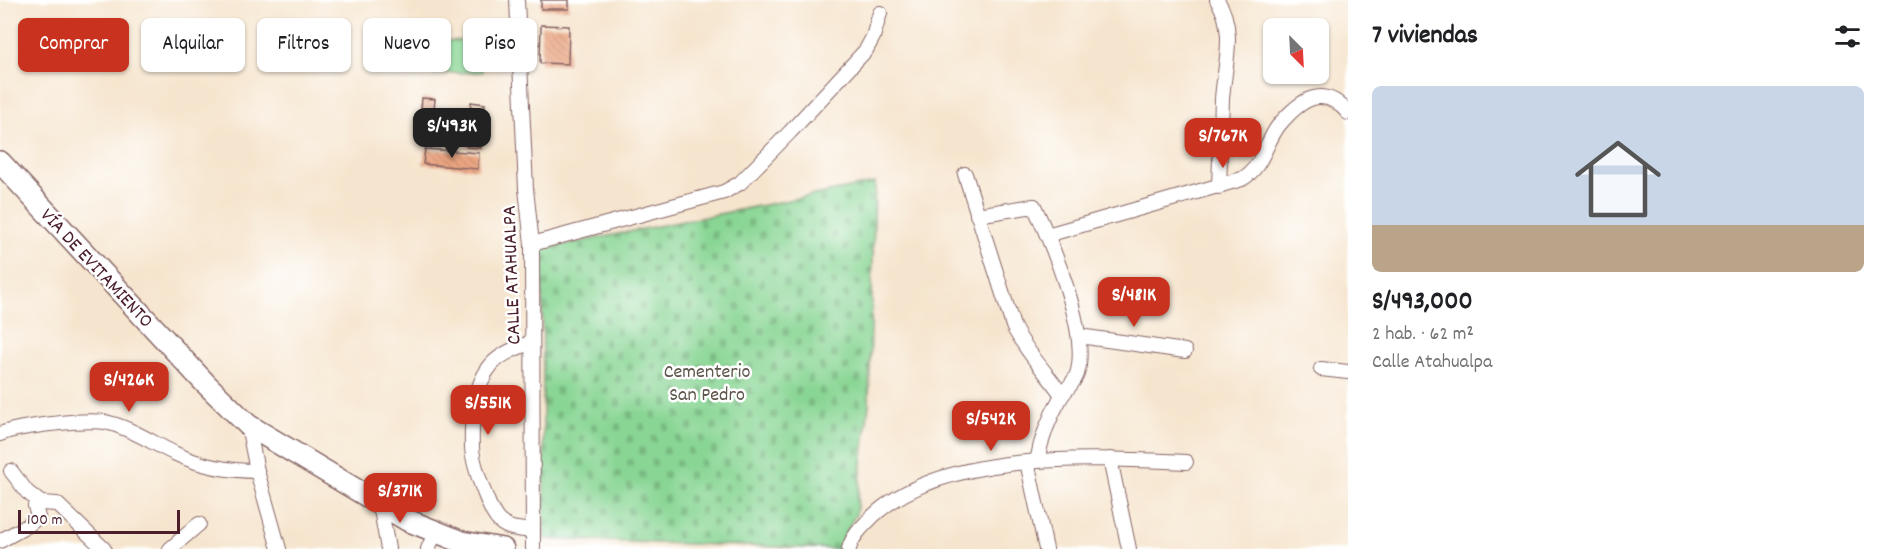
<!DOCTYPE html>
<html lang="es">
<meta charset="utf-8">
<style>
body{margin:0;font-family:Dekko,sans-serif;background:#f2f2f2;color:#202124;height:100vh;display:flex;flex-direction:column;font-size:22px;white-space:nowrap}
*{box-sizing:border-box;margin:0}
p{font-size:20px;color:#757577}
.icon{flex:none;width:33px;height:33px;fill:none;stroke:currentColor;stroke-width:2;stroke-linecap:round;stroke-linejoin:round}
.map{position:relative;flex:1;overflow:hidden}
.panel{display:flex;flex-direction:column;background:#fff;width:540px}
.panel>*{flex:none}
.guide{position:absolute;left:18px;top:18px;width:570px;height:54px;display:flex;gap:12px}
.needle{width:39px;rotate:156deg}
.buttons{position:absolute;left:1263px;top:18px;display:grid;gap:12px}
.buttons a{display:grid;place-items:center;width:66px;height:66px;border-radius:9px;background:#fff;box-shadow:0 2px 4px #0004;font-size:30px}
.scale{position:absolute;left:18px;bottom:15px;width:162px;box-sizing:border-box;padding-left:6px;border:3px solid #4a1f2b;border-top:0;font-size:16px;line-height:21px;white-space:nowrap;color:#4a1f2b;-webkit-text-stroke:4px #fff;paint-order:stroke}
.price{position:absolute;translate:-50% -51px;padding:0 14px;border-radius:12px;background:#c8321e;color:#fff;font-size:20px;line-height:39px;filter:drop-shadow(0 2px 3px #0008)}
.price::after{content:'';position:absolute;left:50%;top:36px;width:18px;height:14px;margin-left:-9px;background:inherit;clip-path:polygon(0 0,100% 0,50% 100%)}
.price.current{background:#222;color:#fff}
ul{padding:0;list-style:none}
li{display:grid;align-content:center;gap:12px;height:318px;padding:0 24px}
li span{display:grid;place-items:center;height:186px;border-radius:9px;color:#555}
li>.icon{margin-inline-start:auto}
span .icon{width:108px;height:108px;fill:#fffc;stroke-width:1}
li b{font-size:26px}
h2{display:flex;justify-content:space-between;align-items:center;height:72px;padding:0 24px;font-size:26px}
.pill{padding:0 21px;border-radius:9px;background:#fff;box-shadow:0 2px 4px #0004;font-size:21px;line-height:54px}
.pill.current{background:#c8321e;color:#fff}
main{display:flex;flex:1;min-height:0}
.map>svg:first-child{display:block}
.green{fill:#89d694;stroke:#6a7a60;stroke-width:1.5}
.cemetery{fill:url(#cemetery-stones);stroke:#6a7a60;stroke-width:1.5}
.building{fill:url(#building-back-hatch)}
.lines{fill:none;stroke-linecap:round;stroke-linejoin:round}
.street-casing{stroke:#866464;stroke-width:16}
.primary-casing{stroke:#866464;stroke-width:24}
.street{stroke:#fff;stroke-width:14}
.primary{stroke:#fff;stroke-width:21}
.labels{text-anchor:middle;stroke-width:5;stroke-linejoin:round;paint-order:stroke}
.street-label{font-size:20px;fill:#4a1f2b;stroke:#fff}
.park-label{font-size:20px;fill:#5d564a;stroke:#fff}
</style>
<main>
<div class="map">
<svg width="1348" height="549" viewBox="0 0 1348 549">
<defs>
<pattern id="cemetery-stones" width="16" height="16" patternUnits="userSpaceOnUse" patternTransform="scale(1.5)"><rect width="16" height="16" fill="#89d694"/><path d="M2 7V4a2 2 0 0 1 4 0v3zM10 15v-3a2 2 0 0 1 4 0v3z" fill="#78b780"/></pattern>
<pattern id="building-back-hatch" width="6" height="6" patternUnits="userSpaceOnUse" patternTransform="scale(1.5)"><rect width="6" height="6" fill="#eda783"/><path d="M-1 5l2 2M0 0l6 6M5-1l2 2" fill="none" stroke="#c2876b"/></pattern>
</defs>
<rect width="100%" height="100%" fill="#fff"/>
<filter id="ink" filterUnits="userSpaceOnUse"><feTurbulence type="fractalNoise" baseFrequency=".0167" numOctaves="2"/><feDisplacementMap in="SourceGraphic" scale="12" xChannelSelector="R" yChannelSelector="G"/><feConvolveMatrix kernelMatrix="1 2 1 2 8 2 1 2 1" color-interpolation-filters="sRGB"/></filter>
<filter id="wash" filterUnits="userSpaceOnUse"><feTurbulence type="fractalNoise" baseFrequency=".008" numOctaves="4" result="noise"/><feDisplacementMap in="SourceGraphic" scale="24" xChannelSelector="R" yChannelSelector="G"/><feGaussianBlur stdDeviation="1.35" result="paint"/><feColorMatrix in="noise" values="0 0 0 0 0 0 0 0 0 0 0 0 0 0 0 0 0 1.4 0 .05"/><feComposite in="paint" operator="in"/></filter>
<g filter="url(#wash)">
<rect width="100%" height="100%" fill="#f6e5ce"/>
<polygon class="green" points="482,40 482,72 433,74 432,41"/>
<polygon class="cemetery" points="875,183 869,404 856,514 837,549 544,539 542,249"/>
<g id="blocks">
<g class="building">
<rect x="541" y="0" width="28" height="9"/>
<polygon points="541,25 569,26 568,64 540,63"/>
<polygon points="422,98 435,99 431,143 418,141"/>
<polygon points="471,102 485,104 484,115 470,113"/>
<polygon points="470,120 483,121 482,131 469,130"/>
<polygon points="468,137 481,137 481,148 467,147"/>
<polygon points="425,149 479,153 478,169 423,164"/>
</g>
</g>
</g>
<g filter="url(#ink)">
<use href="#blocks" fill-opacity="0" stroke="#866464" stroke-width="1.5"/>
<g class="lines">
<defs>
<g id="street">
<polyline points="517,0 526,189 532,244 533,549"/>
<path d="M1217,0C1237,29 1224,68 1222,99C1221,129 1220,158 1219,187"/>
<path d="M965,174L1013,326C1026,352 1046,372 1062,395"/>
<path d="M977,215L1034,206C1052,244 1090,334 1077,374C1074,383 1066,389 1061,397C1050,416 1041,439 1037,461"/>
<path d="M1047,235L1242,179C1263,167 1265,143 1279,125C1300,100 1323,83 1348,113"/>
<polyline points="532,244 724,192 740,183 790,132 866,50 873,37 880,13"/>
<polyline points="1079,336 1185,351"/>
<path d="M532,342C519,347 502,353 492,364C474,384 471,422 472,448C473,464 480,482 486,497C489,505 493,515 499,521C508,530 521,529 533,531"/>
<polyline points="1321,369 1348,372"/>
<polyline points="248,425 257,471 279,549"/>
<path d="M0,434C20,426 90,418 109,423C133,429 154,444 176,454C201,466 229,471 257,471"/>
<polyline points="1110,459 1129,549"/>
<polyline points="1027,462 1046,549"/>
<polyline points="11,471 27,492 41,503 57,504 104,549"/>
<polyline points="380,504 388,549"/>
<polyline points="0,541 27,526 38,517 35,506 41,503"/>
<polyline points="170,549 199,524"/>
<polyline points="428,549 435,533"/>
<path d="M849,549C852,536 863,526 873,516C945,449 1093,458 1186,462"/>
</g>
<polyline id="primary" points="0,162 205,383 248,425 407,520 462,542 503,549"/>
</defs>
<use href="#street" class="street-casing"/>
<use href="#primary" class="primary-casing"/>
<use href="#street" class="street"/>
<use href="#primary" class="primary"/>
</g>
</g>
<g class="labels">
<g class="street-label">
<text transform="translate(98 267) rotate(47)" y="7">VÍA DE EVITAMIENTO</text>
<text transform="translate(510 275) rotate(-92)" y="7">CALLE ATAHUALPA</text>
</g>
<g class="park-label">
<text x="707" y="377">Cementerio<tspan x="707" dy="23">San Pedro</tspan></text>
</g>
</g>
</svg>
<div class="buttons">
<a><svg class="needle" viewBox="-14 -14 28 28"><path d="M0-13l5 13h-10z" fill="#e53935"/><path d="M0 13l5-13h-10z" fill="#757577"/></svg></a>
</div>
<div class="scale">100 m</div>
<b class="price current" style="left:452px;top:159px">S/493K</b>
<b class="price" style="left:1223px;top:169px">S/767K</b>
<b class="price" style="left:1134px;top:328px">S/481K</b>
<b class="price" style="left:129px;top:413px">S/426K</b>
<b class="price" style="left:488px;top:436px">S/551K</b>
<b class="price" style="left:991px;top:452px">S/542K</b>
<b class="price" style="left:400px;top:524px">S/371K</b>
<div class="guide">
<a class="pill current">Comprar</a>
<a class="pill">Alquilar</a>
<a class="pill">Filtros</a>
<a class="pill">Nuevo</a>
<a class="pill">Piso</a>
</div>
</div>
<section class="panel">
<h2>7 viviendas<svg class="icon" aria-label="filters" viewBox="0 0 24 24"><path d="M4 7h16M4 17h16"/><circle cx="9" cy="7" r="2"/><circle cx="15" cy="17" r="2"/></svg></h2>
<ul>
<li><span style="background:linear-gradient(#c9d6e8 75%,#b9a48a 0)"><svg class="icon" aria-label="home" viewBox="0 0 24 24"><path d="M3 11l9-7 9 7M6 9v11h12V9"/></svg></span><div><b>S/493,000</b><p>2 hab. · 62 m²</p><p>Calle Atahualpa</p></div></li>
</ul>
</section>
</main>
